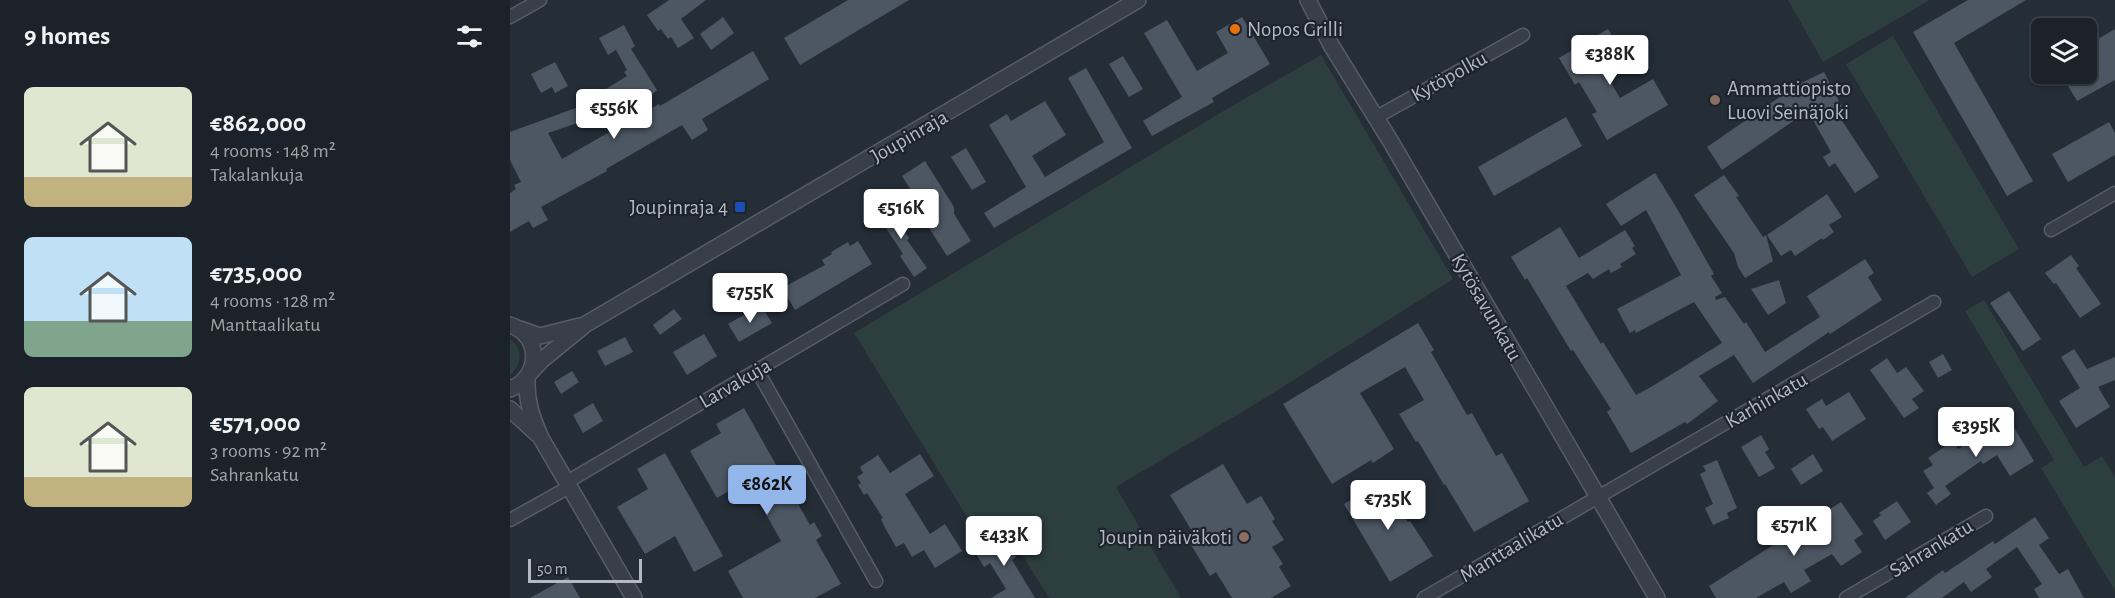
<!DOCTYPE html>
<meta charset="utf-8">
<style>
body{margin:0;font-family:"Alegreya Sans",sans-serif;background:#292f35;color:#f1f3f6;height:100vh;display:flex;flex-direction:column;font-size:22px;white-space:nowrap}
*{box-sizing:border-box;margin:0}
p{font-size:20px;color:#a0a4a8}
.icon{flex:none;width:33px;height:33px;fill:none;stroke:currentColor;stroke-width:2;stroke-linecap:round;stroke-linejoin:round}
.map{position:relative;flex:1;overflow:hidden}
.panel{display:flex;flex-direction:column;background:#1c2229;width:510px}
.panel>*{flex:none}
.controls{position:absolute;left:1521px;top:18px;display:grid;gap:12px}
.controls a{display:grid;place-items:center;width:66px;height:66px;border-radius:9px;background:#1c2229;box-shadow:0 2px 4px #0004,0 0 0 2px #3a3f46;font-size:30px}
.scale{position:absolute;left:18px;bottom:15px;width:114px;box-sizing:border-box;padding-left:6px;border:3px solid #b3bac4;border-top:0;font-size:16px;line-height:21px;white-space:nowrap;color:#b3bac4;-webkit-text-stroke:4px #1d242d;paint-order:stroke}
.price{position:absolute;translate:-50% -51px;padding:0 14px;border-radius:6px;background:#fff;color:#222;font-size:20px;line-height:39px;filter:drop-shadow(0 2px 3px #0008)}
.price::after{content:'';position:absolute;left:50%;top:36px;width:18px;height:14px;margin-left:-9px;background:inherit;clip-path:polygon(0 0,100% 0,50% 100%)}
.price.on{background:#92b5ea;color:#111}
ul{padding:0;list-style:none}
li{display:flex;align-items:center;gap:18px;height:150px;padding:0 24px}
li span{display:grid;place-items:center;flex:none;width:168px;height:120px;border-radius:9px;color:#555}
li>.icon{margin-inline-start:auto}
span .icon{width:72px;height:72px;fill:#fffc;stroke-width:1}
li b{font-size:26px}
h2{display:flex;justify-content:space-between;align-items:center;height:72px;padding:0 24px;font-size:26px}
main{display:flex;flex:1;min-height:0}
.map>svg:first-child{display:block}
.green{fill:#2c3e3e}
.building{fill:#4d5763}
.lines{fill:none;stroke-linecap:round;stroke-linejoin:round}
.minor-casing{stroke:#565d66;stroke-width:15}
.tertiary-casing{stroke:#565d66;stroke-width:18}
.minor{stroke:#383f48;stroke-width:12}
.tertiary{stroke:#383f48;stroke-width:15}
.food-dot{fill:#e8710a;stroke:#1d242d;stroke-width:2}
.education-dot{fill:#8d6e63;stroke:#1d242d;stroke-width:2}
.transit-dot{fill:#1a4fb4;stroke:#1d242d;stroke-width:2}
.labels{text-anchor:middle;stroke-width:4.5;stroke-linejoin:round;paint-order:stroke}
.poi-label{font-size:21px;fill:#b3bac4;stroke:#1d242d;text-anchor:start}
.street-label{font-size:21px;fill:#b3bac4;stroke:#1d242d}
</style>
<main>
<section class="panel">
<h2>9 homes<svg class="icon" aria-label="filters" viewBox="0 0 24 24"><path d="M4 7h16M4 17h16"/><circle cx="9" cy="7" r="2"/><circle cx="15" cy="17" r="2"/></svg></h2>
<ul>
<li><span style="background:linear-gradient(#dfe7d0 75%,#c2b280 0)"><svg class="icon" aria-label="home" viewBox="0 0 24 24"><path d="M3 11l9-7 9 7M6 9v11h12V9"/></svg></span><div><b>€862,000</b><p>4 rooms · 148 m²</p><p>Takalankuja</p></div></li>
<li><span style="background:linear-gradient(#bfe0f5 70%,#7fa58c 0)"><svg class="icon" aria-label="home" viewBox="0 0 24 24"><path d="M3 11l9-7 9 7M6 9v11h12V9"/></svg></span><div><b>€735,000</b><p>4 rooms · 128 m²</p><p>Manttaalikatu</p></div></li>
<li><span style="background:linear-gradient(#dfe7d0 75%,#c2b280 0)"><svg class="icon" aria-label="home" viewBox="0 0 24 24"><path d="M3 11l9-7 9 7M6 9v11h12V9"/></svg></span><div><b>€571,000</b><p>3 rooms · 92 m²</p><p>Sahrankatu</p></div></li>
</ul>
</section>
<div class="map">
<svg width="1605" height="598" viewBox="0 0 1605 598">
<rect width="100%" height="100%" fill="#252d37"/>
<g class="green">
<polygon points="1278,0 1420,0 1313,62"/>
<polygon points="1383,36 1509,249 1462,277 1336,64"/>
<polygon points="811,55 943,279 752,400 606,487 671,598 539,598 492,522 468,535 344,333 715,110"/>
<polygon points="1474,300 1574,467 1592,456 1605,477 1605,591 1531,468 1544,460 1455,311"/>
<path d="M0,339C13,349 13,364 0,375Z"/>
</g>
<g class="building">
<polygon points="159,0 196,0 171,19 184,38 168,48 161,37 158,39 151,29 148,31 137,15"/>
<polygon points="338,0 399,0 290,65 274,38"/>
<polygon points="1458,0 1516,0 1444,43 1523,181 1497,196 1403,32"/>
<polygon points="213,17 224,33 201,50 190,34"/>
<polygon points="732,17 760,64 702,98 704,102 642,136 633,121 672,97 634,33 657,20 687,71 718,53 706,32"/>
<polygon points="114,25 125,46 121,49 147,90 139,97 108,108 96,89 117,76 114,72 117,70 106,50 98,55 89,38"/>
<polygon points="1098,29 1114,55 1092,68 1110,98 1143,79 1158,105 1097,140 1082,114 1087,112 1069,82 1065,85 1049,58"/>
<polygon points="1605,29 1605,80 1567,101 1551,74 1576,74 1576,46"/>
<polygon points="243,51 259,79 192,119 198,130 182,140 172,125 96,169 97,171 31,207 38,220 23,228 19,221 0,232 0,193 6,189 4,185 11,182 0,160 0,132 71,106 76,120 38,133 52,159 149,104 150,106"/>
<polygon points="613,56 633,89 619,97 599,64"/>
<polygon points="45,62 58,86 45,93 42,87 31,93 21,74"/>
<polygon points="576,68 622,148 484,228 474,213 516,187 479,125 497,114 501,121 535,101 556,135 522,156 535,177 594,142 558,78"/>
<polygon points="1314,72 1335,113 1329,116 1369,177 1345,193 1325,163 1319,167 1313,157 1321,152 1298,111 1212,170 1197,147 1287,85"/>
<polygon points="1056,117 1072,146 984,196 968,167"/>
<polygon points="1599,122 1605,133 1605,155 1558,182 1542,154"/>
<polygon points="456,148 476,182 462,190 441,157"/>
<polygon points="415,161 444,207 444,214 461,241 437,256 419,228 420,220 392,176"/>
<polygon points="1145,173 1166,207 1204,274 1201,276 1212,293 1205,297 1206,300 1215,297 1234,324 1236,322 1255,352 1310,317 1297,296 1355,259 1364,273 1358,277 1372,300 1320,334 1319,332 1243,383 1224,355 1189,376 1208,401 1177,424 1175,422 1121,453 1097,412 1101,409 1063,350 1061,351 1017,278 1015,280 1001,257 1050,227 1069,258 1115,230 1125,246 1122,248 1126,254 1110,264 1112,267 1101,273 1099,269 1083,279 1078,273 1056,286 1091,344 1093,342 1126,395 1141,387 1212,343 1184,302 1126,333 1125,330 1120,333 1107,309 1171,275 1136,210 1111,226 1096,204"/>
<polygon points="1214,175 1229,196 1226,197 1253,237 1256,235 1263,261 1235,278 1228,267 1224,253 1184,195"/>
<polygon points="1317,194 1332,217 1319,225 1324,232 1313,240 1312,238 1285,256 1281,250 1271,256 1257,235"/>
<polygon points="377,203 399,238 397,240 417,268 404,277 390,256 393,254 365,211"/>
<polygon points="348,241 362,264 285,310 272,288 315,265 312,260 322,254 321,252 338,242 340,246"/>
<polygon points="1561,255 1569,266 1566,268 1591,304 1570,318 1546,283 1544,284 1535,273"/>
<polygon points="1269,280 1276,303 1258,315 1241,289"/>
<polygon points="1499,291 1531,339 1513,351 1480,303"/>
<polygon points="251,305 262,323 229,342 218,324"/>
<polygon points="164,309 172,319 150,335 143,325"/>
<polygon points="908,323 924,350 921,352 957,415 962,413 986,456 992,453 1019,501 964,532 935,484 934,485 908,441 906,442 889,414 914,400 895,367 850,393 884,449 863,463 861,460 822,484 773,404"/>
<polygon points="194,334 207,356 177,375 163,352"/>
<polygon points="115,337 123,352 95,366 87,351"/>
<polygon points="1564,349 1577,369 1605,357 1605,380 1588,387 1600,407 1566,428 1549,401 1570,388 1551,357"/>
<polygon points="1433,354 1442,370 1428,378 1419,362"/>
<polygon points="1377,358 1387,373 1396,367 1414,391 1402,399 1409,408 1394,418 1360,370"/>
<polygon points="62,371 69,382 51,394 44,382"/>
<polygon points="1339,392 1356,419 1322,441 1313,427 1309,429 1296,409 1312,399 1316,406"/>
<polygon points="83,403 93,421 73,433 63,415"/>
<polygon points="234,408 300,525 304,522 312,536 306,540 331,584 305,598 233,598 218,571 271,541 237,480 207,498 180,451 211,433 206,424"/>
<polygon points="1489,424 1492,430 1502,424 1524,461 1500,476 1487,455 1473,464 1471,461 1435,486 1441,494 1426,505 1417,493 1424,488 1413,471 1423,465 1418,458 1443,441 1448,449"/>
<polygon points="1251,435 1259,449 1255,452 1265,468 1249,477 1231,447"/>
<polygon points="155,453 213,556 184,572 165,536 135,554 107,507 138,489 127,469"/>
<polygon points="410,454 424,476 395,494 420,534 435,524 452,551 425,568 414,550 402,557 394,543 386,547 374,526 371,519 373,518 357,493 354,495 348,485 351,483 347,477 353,473 350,467 368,455 380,473"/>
<polygon points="1303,454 1313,471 1291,485 1281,469"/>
<polygon points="1207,460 1227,508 1217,513 1219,518 1203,525 1195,508 1203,504 1190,474 1196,471 1193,466"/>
<polygon points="713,464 737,504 751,496 765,519 762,521 774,540 762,547 773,564 769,567 781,586 761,598 722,598 706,572 700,576 675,535 682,531 660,495"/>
<polygon points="873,480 898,522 900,521 923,556 880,582 834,504"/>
<polygon points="1387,501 1401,522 1375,540 1363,521 1371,515 1369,513"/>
<polygon points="1331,502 1353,534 1344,540 1352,552 1331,566 1322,554 1294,570 1301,581 1281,593 1274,582 1246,598 1206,598 1199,586"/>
<polygon points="1525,517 1539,538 1529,545 1549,574 1558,569 1574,598 1529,598 1524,589 1532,584 1507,547 1476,569 1482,577 1461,592 1454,582 1432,598 1395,598 1433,570 1435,573 1483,541 1485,544"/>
<polygon points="490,532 506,557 502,560 525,598 481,598 496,589 480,563 474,567 463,549"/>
<polygon points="58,577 70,598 20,598"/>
</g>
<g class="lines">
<defs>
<g id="minor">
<polyline points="0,17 30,0"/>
<polyline points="865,118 1013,35"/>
<polyline points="1541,230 1605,193"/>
<polyline points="247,370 366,581"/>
<polyline points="57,482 393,284"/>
<polyline points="0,520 59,487"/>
<polyline points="914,598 1424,302"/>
<polyline points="1336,598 1476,516"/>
</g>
<g id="tertiary">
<polyline points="798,0 821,45 881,142 1147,598"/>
<path d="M0,325C32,335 31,378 0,389"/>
<polyline points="10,329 30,336 70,326"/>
<polyline points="20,373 32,360 76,324 628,0"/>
<path d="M17,378C16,401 22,418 31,438L124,598"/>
<polyline points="0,409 27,434"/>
</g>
</defs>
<use href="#minor" class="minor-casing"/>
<use href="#tertiary" class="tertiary-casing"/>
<use href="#minor" class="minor"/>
<use href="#tertiary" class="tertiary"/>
</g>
<circle class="food-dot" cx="725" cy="29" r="6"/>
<g class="education-dot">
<circle cx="1205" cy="100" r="6"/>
<circle cx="734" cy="537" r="6"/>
</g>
<rect class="transit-dot" x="224" y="201" width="12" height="12" rx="3"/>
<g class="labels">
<g class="poi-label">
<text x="737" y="36">Nopos Grilli</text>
<text x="1217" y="95">Ammattiopisto<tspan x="1217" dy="24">Luovi Seinäjoki</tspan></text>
<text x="218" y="214" text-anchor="end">Joupinraja 4</text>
<text x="722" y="544" text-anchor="end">Joupin päiväkoti</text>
</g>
<g class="street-label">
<text transform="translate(939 76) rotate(-29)" y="7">Kytöpolku</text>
<text transform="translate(399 136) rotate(-30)" y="7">Joupinraja</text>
<text transform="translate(977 307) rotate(60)" y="7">Kytösavunkatu</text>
<text transform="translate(225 383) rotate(-30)" y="7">Larvakuja</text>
<text transform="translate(1256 400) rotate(-30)" y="7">Karhinkatu</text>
<text transform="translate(1001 547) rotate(-31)" y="7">Manttaalikatu</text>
<text transform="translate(1421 548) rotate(-31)" y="7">Sahrankatu</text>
</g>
</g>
</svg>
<div class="controls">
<a><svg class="icon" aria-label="layers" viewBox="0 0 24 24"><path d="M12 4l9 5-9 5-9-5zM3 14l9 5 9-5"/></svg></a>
</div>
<div class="scale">50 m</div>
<b class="price" style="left:1100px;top:86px">€388K</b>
<b class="price" style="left:104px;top:140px">€556K</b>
<b class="price" style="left:391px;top:240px">€516K</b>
<b class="price" style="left:240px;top:324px">€755K</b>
<b class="price" style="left:1466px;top:458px">€395K</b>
<b class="price on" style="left:257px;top:516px">€862K</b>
<b class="price" style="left:878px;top:531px">€735K</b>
<b class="price" style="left:1284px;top:557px">€571K</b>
<b class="price" style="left:494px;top:567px">€433K</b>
</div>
</main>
